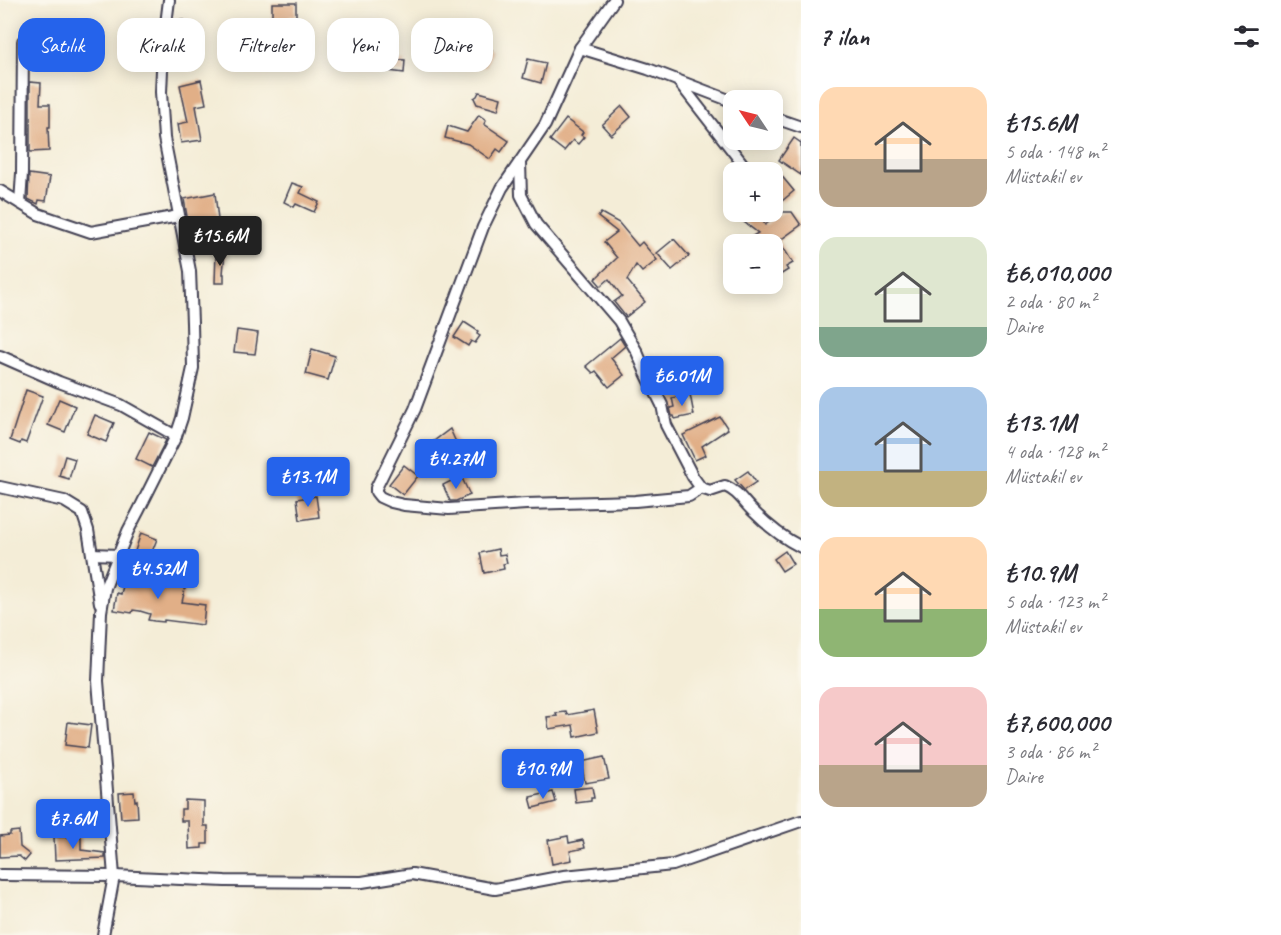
<!DOCTYPE html>
<html lang="tr">
<meta charset="utf-8">
<style>
body{margin:0;font-family:Caveat,sans-serif;background:#f2f2f3;color:#2b2b33;height:100vh;display:flex;flex-direction:column;font-size:22px;white-space:nowrap}
*{box-sizing:border-box;margin:0}
p{font-size:20px;color:#7c7c81}
.icon{flex:none;width:33px;height:33px;fill:none;stroke:currentColor;stroke-width:2;stroke-linecap:round;stroke-linejoin:round}
.map{position:relative;flex:1;overflow:hidden}
.panel{display:flex;flex-direction:column;background:#fff;width:480px}
.panel>*{flex:none}
.banner{position:absolute;left:18px;top:18px;width:570px;height:54px;display:flex;gap:12px}
.needle{width:39px;rotate:305deg}
.controls{position:absolute;left:723px;top:90px;display:grid;gap:12px}
.controls a{display:grid;place-items:center;width:60px;height:60px;border-radius:12px;background:#fff;box-shadow:0 3px 15px #0003;font-size:30px}
.price{position:absolute;translate:-50% -51px;padding:0 14px;border-radius:6px;background:#2563eb;color:#fff;font-size:20px;line-height:39px;filter:drop-shadow(0 2px 3px #0008)}
.price::after{content:'';position:absolute;left:50%;top:36px;width:18px;height:14px;margin-left:-9px;background:inherit;clip-path:polygon(0 0,100% 0,50% 100%)}
.price.current{background:#222;color:#fff}
ul{padding:0;list-style:none}
li{display:flex;align-items:center;gap:18px;height:150px;padding:0 18px}
li span{display:grid;place-items:center;flex:none;width:168px;height:120px;border-radius:18px;color:#555}
li>.icon{margin-inline-start:auto}
span .icon{width:72px;height:72px;fill:#fffc;stroke-width:1}
li b{font-size:26px}
h2{display:flex;justify-content:space-between;align-items:center;height:72px;padding:0 18px;font-size:26px}
.chip{padding:0 21px;border-radius:18px;background:#fff;box-shadow:0 3px 15px #0003;font-size:21px;line-height:54px}
.chip.current{background:#2563eb;color:#fff}
main{display:flex;flex:1;min-height:0}
.map>svg:first-child{display:block}
.building{fill:#e1af87}
.lines{fill:none;stroke-linecap:round;stroke-linejoin:round}
.minor-casing{stroke:#424052;stroke-width:14}
.minor{stroke:#fff;stroke-width:10}
</style>
<main>
<div class="map">
<svg width="801" height="935" viewBox="0 0 801 935">
<rect width="100%" height="100%" fill="#fbf7ec"/>
<filter id="ink" filterUnits="userSpaceOnUse"><feTurbulence type="fractalNoise" baseFrequency=".0167" numOctaves="2"/><feDisplacementMap in="SourceGraphic" scale="12" xChannelSelector="R" yChannelSelector="G"/><feConvolveMatrix kernelMatrix="1 2 1 2 8 2 1 2 1" color-interpolation-filters="sRGB"/></filter>
<filter id="wash" filterUnits="userSpaceOnUse"><feTurbulence type="fractalNoise" baseFrequency=".008" numOctaves="4" result="noise"/><feDisplacementMap in="SourceGraphic" scale="24" xChannelSelector="R" yChannelSelector="G"/><feGaussianBlur stdDeviation="1.35" result="paint"/><feColorMatrix in="noise" values="0 0 0 0 0 0 0 0 0 0 0 0 0 0 0 0 0 1.4 0 .05"/><feComposite in="paint" operator="in"/></filter>
<g filter="url(#wash)">
<rect width="100%" height="100%" fill="#f4edd7"/>
<g id="blocks">
<g class="building">
<polygon points="272,3 296,3 296,17 289,17 289,20 272,19"/>
<polygon points="184,20 185,47 171,48 174,21"/>
<polygon points="447,38 457,40 456,46 471,50 473,44 492,50 486,67 468,62 468,59 443,54"/>
<polygon points="390,59 405,60 404,73 389,71"/>
<polygon points="528,59 546,63 541,83 523,78"/>
<polygon points="201,80 206,104 196,106 202,140 181,143 178,124 188,122 180,85"/>
<polygon points="30,82 41,83 40,104 50,104 50,127 48,127 49,151 30,152"/>
<polygon points="479,92 501,98 498,110 477,104 474,98 477,96"/>
<polygon points="622,106 631,117 611,135 602,125"/>
<polygon points="479,115 486,120 484,124 509,141 501,152 497,149 490,159 468,144 445,138 448,126 467,132"/>
<polygon points="566,119 583,132 581,135 584,137 578,144 573,140 564,151 550,140"/>
<polygon points="794,138 801,143 801,175 779,160"/>
<polygon points="770,162 794,191 782,201 772,190 772,172 757,172"/>
<polygon points="29,174 50,177 46,201 39,200 38,204 28,199"/>
<polygon points="292,183 303,187 300,193 319,202 314,212 296,204 294,207 284,202"/>
<polygon points="215,193 218,220 199,224 199,220 188,222 184,199"/>
<polygon points="731,212 758,212 765,225 783,212 792,212 801,225 779,241 793,263 786,267 788,270 780,275 777,270 772,275 772,244 756,244 751,237 758,233"/>
<polygon points="601,213 619,223 638,246 642,242 657,260 642,272 636,265 627,280 645,302 626,317 614,302 622,296 609,279 601,286 595,279 617,258 604,242 617,232 598,217"/>
<polygon points="674,239 689,256 672,270 657,253"/>
<polygon points="216,251 225,251 223,274 224,274 224,283 215,283"/>
<polygon points="464,322 478,331 477,334 480,336 475,343 471,341 468,346 454,337"/>
<polygon points="237,330 258,333 255,354 234,352"/>
<polygon points="620,338 625,346 611,358 624,375 609,387 596,371 593,373 586,366"/>
<polygon points="312,349 335,356 328,380 306,374"/>
<polygon points="668,359 677,377 661,385 652,367"/>
<polygon points="26,390 43,396 26,443 21,441 20,444 10,440"/>
<polygon points="690,394 694,415 675,419 674,416 672,416 670,408 674,407 672,398"/>
<polygon points="59,399 75,406 65,432 48,425"/>
<polygon points="95,415 114,423 106,442 87,434"/>
<polygon points="720,417 728,429 702,446 706,455 695,460 683,435"/>
<polygon points="450,429 455,440 463,449 463,454 471,465 457,476 434,441"/>
<polygon points="149,432 166,440 152,467 136,459"/>
<polygon points="65,456 75,459 69,479 59,476"/>
<polygon points="404,465 418,476 403,495 389,484"/>
<polygon points="748,471 756,482 744,490 735,480"/>
<polygon points="461,476 470,495 456,501 450,501 443,485"/>
<polygon points="316,496 319,517 300,520 297,499"/>
<polygon points="141,533 157,539 150,557 135,551"/>
<polygon points="498,549 499,555 505,554 507,563 503,564 504,569 484,573 480,553"/>
<polygon points="785,551 793,564 782,571 774,559"/>
<polygon points="128,566 141,569 139,579 151,586 155,579 166,585 168,576 187,580 182,602 205,605 203,625 164,620 164,622 154,621 148,620 150,614 140,611 133,610 132,613 114,610 117,593 121,594"/>
<polygon points="594,710 598,732 575,737 573,725 549,729 547,717 557,716 556,713 566,712 567,715"/>
<polygon points="68,722 91,725 88,748 65,745"/>
<polygon points="604,757 609,779 585,783 581,762"/>
<polygon points="592,787 594,798 591,798 591,801 576,803 574,789"/>
<polygon points="134,792 135,801 137,800 138,817 121,818 119,793"/>
<polygon points="553,792 556,802 533,808 530,797"/>
<polygon points="185,800 204,801 204,826 208,826 208,844 202,844 202,848 189,849 188,821 181,821 181,809 185,809"/>
<polygon points="19,831 20,847 30,855 25,861 19,856 0,857 0,836 10,835 10,832"/>
<polygon points="568,836 569,843 583,840 585,848 570,851 572,860 552,864 548,840"/>
<polygon points="54,837 81,837 81,850 105,853 105,858 55,860"/>
</g>
</g>
</g>
<g filter="url(#ink)">
<use href="#blocks" fill-opacity="0" stroke="#424052" stroke-width="1.5"/>
<g class="lines">
<defs>
<g id="minor">
<polyline points="614,0 580,48 545,125 502,188 483,227 415,409 376,488 376,492 380,497 391,502 404,505 449,509 526,504 635,501 689,496 701,488"/>
<polyline points="580,48 648,69 734,102"/>
<polyline points="679,82 749,172"/>
<polyline points="772,117 801,127"/>
<path d="M520,163L521,195L536,224L619,321L637,352L646,373L662,405L666,425L693,477L701,488L710,491L725,486C739,492 743,502 754,512C768,526 783,538 801,547"/>
<polyline points="0,191 38,214 91,232 179,216"/>
<polyline points="20,203 22,173 23,41"/>
<polyline points="0,356 59,382 121,405 176,436 182,418 193,368 192,323 190,271 164,138 161,92 163,48 169,0"/>
<polyline points="0,487 64,501 82,512 88,530 100,603"/>
<polyline points="92,554 119,555"/>
<polyline points="0,875 114,876 225,881 362,882 412,874 495,889 564,876 673,865 801,821"/>
<polyline points="103,935 114,876 98,681 101,612 105,588 128,531 139,510 176,436"/>
</g>
</defs>
<use href="#minor" class="minor-casing"/>
<use href="#minor" class="minor"/>
</g>
</g>
</svg>
<div class="controls">
<a><svg class="needle" viewBox="-14 -14 28 28"><path d="M0-13l5 13h-10z" fill="#e53935"/><path d="M0 13l5-13h-10z" fill="#7c7c81"/></svg></a>
<a>+</a>
<a>−</a>
</div>
<b class="price current" style="left:220px;top:267px">₺15.6M</b>
<b class="price" style="left:682px;top:407px">₺6.01M</b>
<b class="price" style="left:456px;top:490px">₺4.27M</b>
<b class="price" style="left:308px;top:508px">₺13.1M</b>
<b class="price" style="left:158px;top:600px">₺4.52M</b>
<b class="price" style="left:543px;top:800px">₺10.9M</b>
<b class="price" style="left:73px;top:850px">₺7.6M</b>
<div class="banner">
<a class="chip current">Satılık</a>
<a class="chip">Kiralık</a>
<a class="chip">Filtreler</a>
<a class="chip">Yeni</a>
<a class="chip">Daire</a>
</div>
</div>
<section class="panel">
<h2>7 ilan<svg class="icon" aria-label="filters" viewBox="0 0 24 24"><path d="M4 7h16M4 17h16"/><circle cx="9" cy="7" r="2"/><circle cx="15" cy="17" r="2"/></svg></h2>
<ul>
<li><span style="background:linear-gradient(#ffd9b3 60%,#b9a48a 0)"><svg class="icon" aria-label="home" viewBox="0 0 24 24"><path d="M3 11l9-7 9 7M6 9v11h12V9"/></svg></span><div><b>₺15.6M</b><p>5 oda · 148 m²</p><p>Müstakil ev</p></div></li>
<li><span style="background:linear-gradient(#dfe7d0 75%,#7fa58c 0)"><svg class="icon" aria-label="home" viewBox="0 0 24 24"><path d="M3 11l9-7 9 7M6 9v11h12V9"/></svg></span><div><b>₺6,010,000</b><p>2 oda · 80 m²</p><p>Daire</p></div></li>
<li><span style="background:linear-gradient(#a9c7e8 70%,#c2b280 0)"><svg class="icon" aria-label="home" viewBox="0 0 24 24"><path d="M3 11l9-7 9 7M6 9v11h12V9"/></svg></span><div><b>₺13.1M</b><p>4 oda · 128 m²</p><p>Müstakil ev</p></div></li>
<li><span style="background:linear-gradient(#ffd9b3 60%,#8fb573 0)"><svg class="icon" aria-label="home" viewBox="0 0 24 24"><path d="M3 11l9-7 9 7M6 9v11h12V9"/></svg></span><div><b>₺10.9M</b><p>5 oda · 123 m²</p><p>Müstakil ev</p></div></li>
<li><span style="background:linear-gradient(#f6c9c9 65%,#b9a48a 0)"><svg class="icon" aria-label="home" viewBox="0 0 24 24"><path d="M3 11l9-7 9 7M6 9v11h12V9"/></svg></span><div><b>₺7,600,000</b><p>3 oda · 86 m²</p><p>Daire</p></div></li>
</ul>
</section>
</main>
